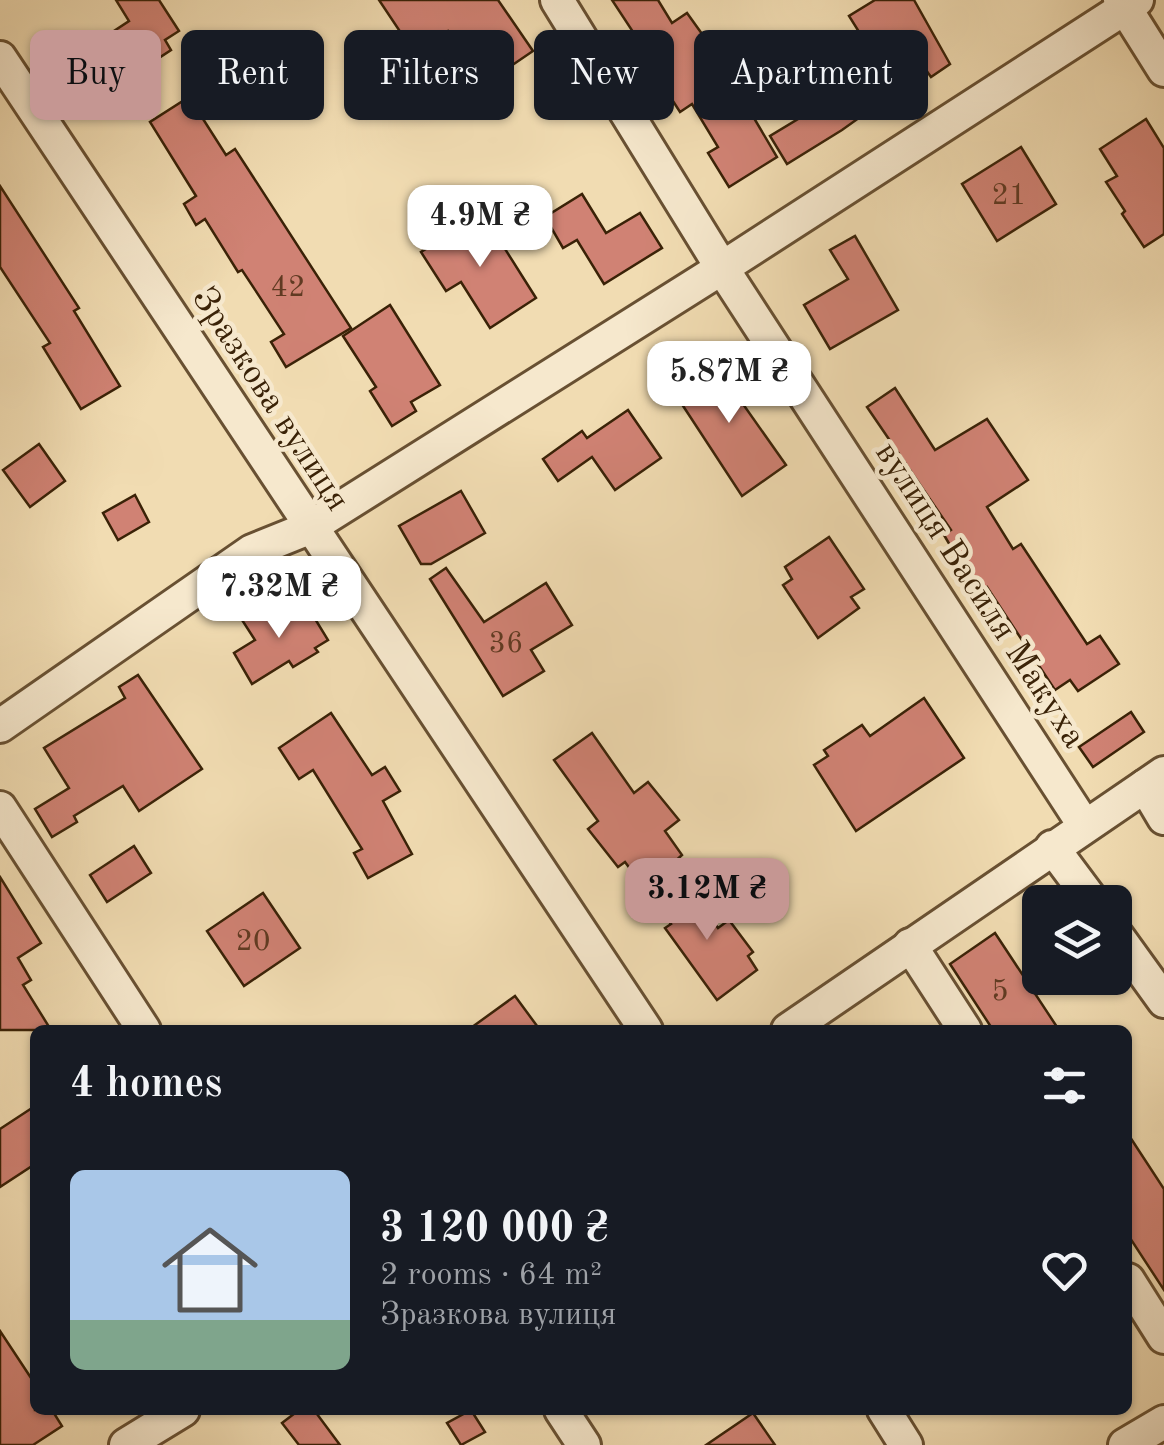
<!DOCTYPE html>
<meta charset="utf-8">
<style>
body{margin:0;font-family:"Old Standard TT",serif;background:#242831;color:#f1f3f6;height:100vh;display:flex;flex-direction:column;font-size:38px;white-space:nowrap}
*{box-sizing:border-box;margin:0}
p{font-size:32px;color:#9ea1a6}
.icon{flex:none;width:55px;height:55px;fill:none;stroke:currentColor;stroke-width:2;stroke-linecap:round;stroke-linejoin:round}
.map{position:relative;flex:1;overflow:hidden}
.drawer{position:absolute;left:30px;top:1025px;width:1102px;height:390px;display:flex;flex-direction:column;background:#171b24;border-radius:15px;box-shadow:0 2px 8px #0004}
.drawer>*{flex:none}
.banner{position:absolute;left:30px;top:30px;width:1105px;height:90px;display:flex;gap:20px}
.tools{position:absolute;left:1022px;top:885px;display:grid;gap:20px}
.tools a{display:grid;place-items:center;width:110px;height:110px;border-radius:15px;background:#171b24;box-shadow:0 2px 8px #0004;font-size:50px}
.price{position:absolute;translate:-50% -85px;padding:0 22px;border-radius:20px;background:#fff;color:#222;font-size:32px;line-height:65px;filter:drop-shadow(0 2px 5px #0008)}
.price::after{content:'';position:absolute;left:50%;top:60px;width:30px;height:22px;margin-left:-15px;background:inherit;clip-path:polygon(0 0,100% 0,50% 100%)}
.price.selected{background:#c59692;color:#111}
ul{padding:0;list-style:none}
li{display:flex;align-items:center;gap:30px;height:250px;padding:0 40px}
li span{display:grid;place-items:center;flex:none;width:280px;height:200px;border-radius:15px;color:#555}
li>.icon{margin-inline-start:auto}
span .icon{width:120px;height:120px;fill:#fffc;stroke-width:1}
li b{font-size:42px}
h2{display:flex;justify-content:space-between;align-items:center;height:120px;padding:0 40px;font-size:42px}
.pill{padding:0 35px;border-radius:15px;background:#171b24;box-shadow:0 2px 8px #0004;font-size:35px;line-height:90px}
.pill.selected{background:#c59692;color:#111}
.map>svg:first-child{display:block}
.building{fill:#d08274;stroke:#3a2207;stroke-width:2.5}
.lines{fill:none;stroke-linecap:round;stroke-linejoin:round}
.minor-casing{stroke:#685032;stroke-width:38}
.minor{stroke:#f6e8cd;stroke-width:32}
.labels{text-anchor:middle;stroke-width:9;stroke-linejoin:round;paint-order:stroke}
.number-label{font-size:30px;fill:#603a22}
.street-label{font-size:35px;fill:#3a2207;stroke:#f6e8cd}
</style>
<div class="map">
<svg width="1164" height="1445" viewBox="0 0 1164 1445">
<rect width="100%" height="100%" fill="#f1dcb2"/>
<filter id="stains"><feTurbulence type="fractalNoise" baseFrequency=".002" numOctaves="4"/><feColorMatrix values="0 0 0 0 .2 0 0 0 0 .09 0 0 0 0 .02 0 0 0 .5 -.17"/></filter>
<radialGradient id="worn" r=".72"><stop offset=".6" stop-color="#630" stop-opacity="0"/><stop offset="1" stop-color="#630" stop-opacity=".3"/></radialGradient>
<g class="building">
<polygon points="116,0 159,0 179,31 165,40 171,50 116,86 91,46 129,21"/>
<polygon points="379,0 498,0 533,51 483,85 448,31 415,54"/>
<polygon points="612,0 658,0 672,23 687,13 715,52 777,157 729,187 708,153 718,147 692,104 680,112 662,84 666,82"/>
<polygon points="875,0 914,0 950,64 931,77 926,70 842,130 787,164 770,136 846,90 842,84 876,59 849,16"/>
<polygon points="189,97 226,155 235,149 351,328 286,367 271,342 284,334 242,270 238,272 205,219 196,225 184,204 196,196 150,122"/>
<polygon points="1146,119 1164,148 1164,234 1144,247 1122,214 1125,211 1106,182 1117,176 1100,149"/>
<polygon points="1021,147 1056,204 997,241 962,184"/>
<polygon points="0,186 79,308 74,311 120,386 81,409 43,347 50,343 0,267"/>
<polygon points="582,194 606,233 640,213 662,248 604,284 577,240 563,248 545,217"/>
<polygon points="483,214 536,298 490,328 461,282 446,291 421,252"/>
<polygon points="855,236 898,310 830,349 804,305 848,279 830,250"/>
<polygon points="390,305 440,385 411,402 416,411 392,426 370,391 376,387 343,336"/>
<polygon points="720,356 744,392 738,397 786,465 742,496 672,389"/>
<polygon points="895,388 935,450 987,419 1028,480 987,507 1013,549 1021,544 1087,644 1100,636 1119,664 1078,691 1070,680 1055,690 987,587 978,593 944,535 951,530 867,407"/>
<polygon points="628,410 661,458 615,490 592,457 558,481 543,459 582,431 587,438"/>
<polygon points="39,444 65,481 30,507 3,470"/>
<polygon points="461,491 485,533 431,564 421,564 399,526"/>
<polygon points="135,495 149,522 118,540 103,513"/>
<polygon points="829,537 864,589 851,597 859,608 818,638 783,585 792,579 785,567"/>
<polygon points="446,568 484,622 546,583 572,625 531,650 544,671 503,696 430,579"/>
<polygon points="270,603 280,619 306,604 328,640 315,648 318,652 293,667 289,661 252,684 234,653 255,640 242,620"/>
<polygon points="138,675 202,769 139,811 123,786 74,816 77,822 52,837 35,809 69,788 44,748 125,698 119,687"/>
<polygon points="924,698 964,758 856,831 814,765 828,756 824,750 862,725 870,736"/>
<polygon points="1131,712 1144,732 1093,767 1079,747"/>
<polygon points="331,713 372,775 385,767 400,791 383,801 412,854 368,878 354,853 362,849 313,770 299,779 279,748"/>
<polygon points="592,733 634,793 648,782 679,820 665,831 682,855 645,889 625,862 618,867 588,829 598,821 554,760"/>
<polygon points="134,846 151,873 107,902 90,875"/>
<polygon points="0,877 41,943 18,958 31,980 23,985 51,1030 0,1030"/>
<polygon points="686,884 718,928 729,920 753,952 748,956 757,970 717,1000 665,928 671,924 655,903"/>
<polygon points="263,893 300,948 244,986 207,931"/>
<polygon points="995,933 1059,1030 993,1030 950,964"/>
<polygon points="515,996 540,1030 468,1030"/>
<polygon points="35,1106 35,1164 0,1187 0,1129"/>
<polygon points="1128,1134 1164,1189 1164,1290 1128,1235"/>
<polygon points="0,1331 35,1384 35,1410 52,1410 62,1426 33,1445 0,1445"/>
<polygon points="299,1410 314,1410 340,1445 299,1445 282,1423"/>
<polygon points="471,1410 485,1432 461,1445 447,1423"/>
<polygon points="753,1413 775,1445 706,1445"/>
</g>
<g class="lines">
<defs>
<g id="minor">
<polyline points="557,0 722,268 1084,825"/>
<polyline points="1120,0 1164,70"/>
<polyline points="0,58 646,1030"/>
<polyline points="0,726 252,551 309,528 722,268 1137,0"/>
<polyline points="1145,786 1164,818"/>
<polyline points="0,808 144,1030"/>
<polyline points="1052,847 1093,902"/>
<polyline points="1115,933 1164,1001"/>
<polyline points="910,945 965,1030"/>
<polyline points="788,1030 1164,773"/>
<polyline points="1128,1280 1164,1337"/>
<polyline points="561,1410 584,1445"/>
<polyline points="884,1410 906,1445"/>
<polyline points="126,1445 183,1410"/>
<polyline points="1125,1445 1164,1422"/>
</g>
</defs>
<use href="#minor" class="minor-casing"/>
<use href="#minor" class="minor"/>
</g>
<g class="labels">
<g class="number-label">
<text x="1009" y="204">21</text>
<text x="288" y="296">42</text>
<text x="506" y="652">36</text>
<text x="253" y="950">20</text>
<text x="1000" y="1000">5</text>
</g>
<g class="street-label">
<text transform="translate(272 398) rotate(57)" y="12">Зразкова вулиця</text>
<text transform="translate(982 594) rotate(57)" y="12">вулиця Василя Макуха</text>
</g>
</g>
<rect width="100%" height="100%" filter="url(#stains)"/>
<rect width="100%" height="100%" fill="url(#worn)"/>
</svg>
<div class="tools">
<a><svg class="icon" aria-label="layers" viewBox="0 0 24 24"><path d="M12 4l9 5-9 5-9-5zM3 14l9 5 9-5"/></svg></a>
</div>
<b class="price" style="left:480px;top:270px">4.9M ₴</b>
<b class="price" style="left:729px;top:426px">5.87M ₴</b>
<b class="price" style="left:279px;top:641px">7.32M ₴</b>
<b class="price selected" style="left:707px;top:943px">3.12M ₴</b>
<div class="banner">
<a class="pill selected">Buy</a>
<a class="pill">Rent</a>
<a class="pill">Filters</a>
<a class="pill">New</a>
<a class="pill">Apartment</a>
</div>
<section class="drawer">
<h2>4 homes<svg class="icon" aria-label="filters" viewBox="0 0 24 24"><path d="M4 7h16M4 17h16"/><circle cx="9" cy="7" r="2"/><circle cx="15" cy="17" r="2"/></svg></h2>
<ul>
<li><span style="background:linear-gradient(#a9c7e8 75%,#7fa58c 0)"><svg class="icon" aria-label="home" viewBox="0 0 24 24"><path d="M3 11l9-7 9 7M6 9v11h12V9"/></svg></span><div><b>3 120 000 ₴</b><p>2 rooms · 64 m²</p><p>Зразкова вулиця</p></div><svg class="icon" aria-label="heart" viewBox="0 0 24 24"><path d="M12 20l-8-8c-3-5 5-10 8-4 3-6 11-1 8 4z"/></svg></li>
</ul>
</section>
</div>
